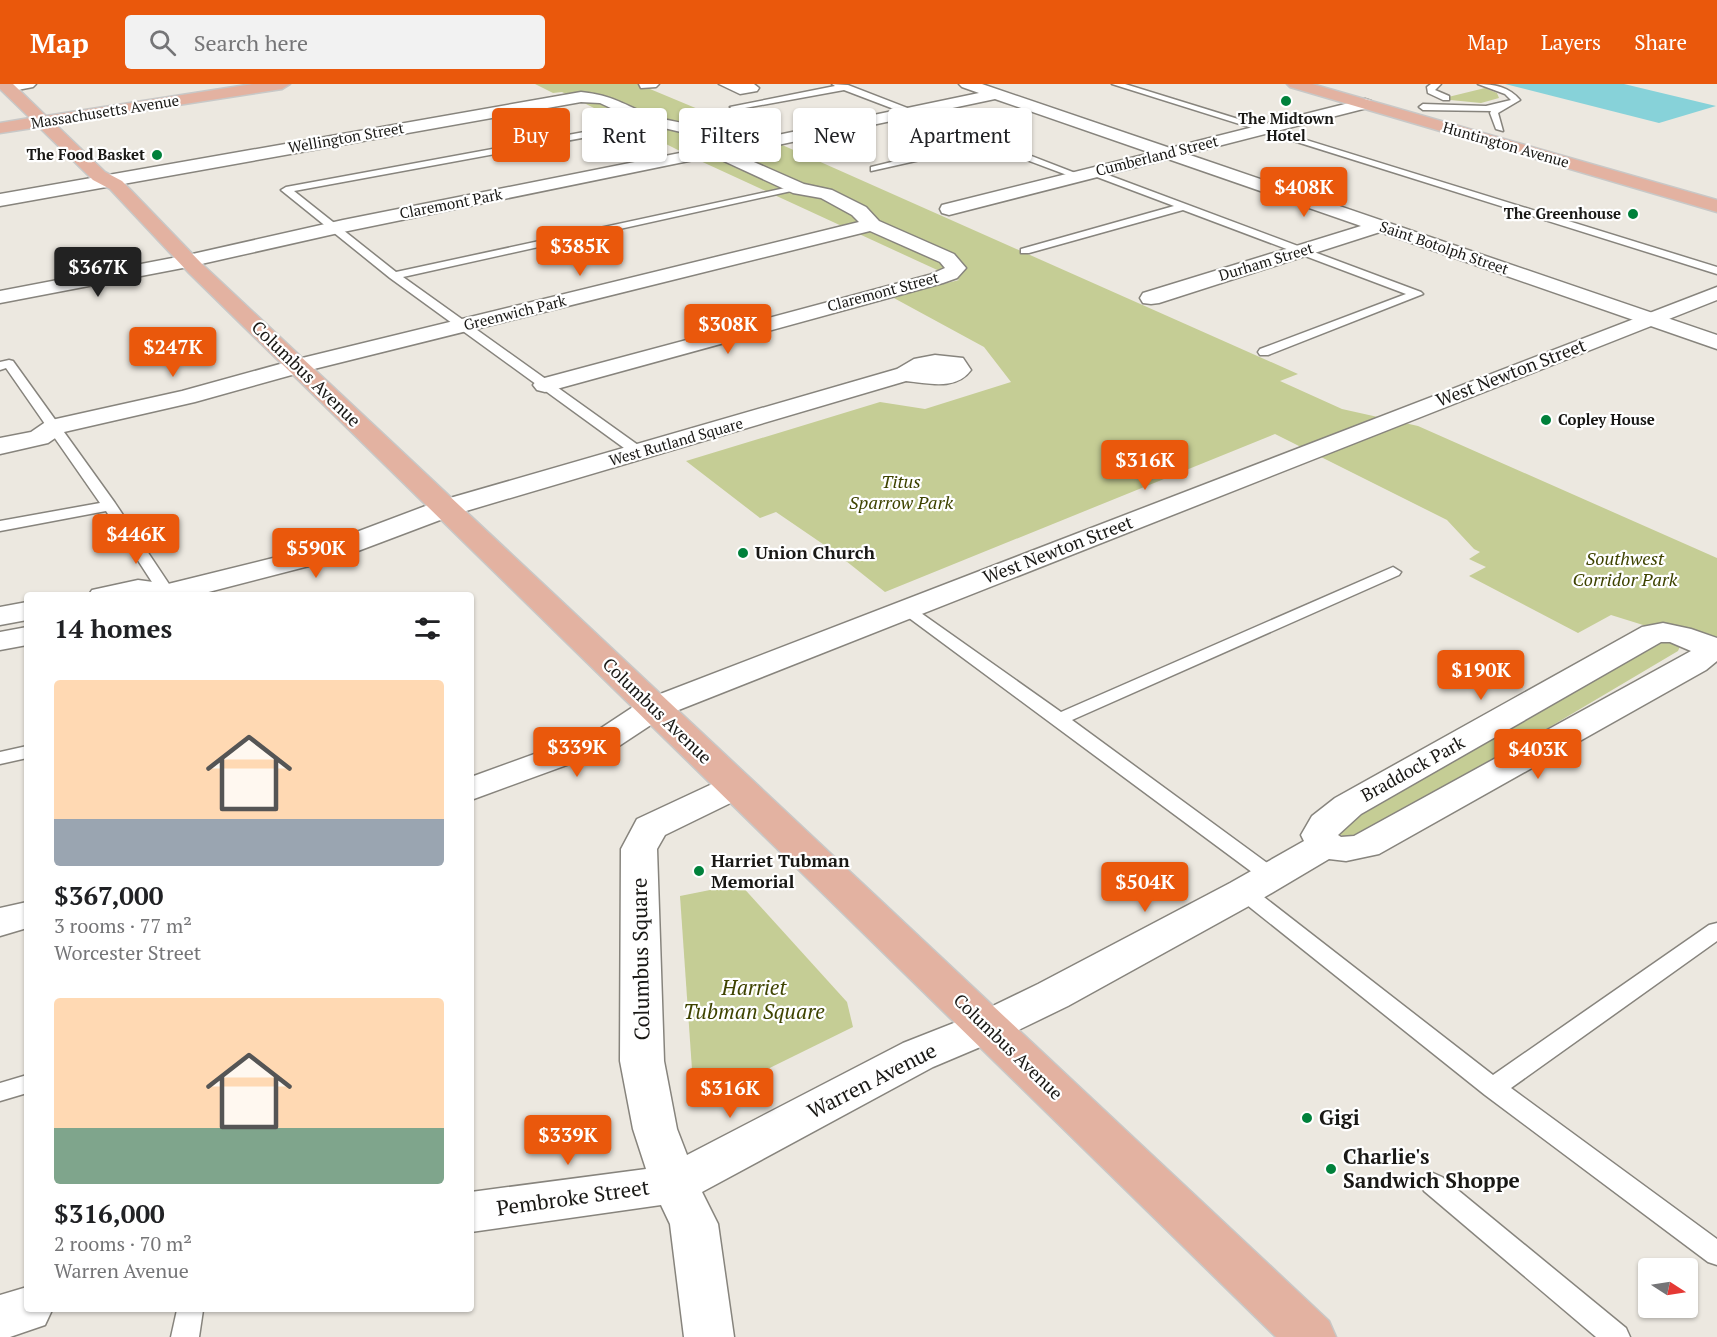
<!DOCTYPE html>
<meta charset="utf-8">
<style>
body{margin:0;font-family:"PT Serif",serif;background:#f2f2f2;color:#202124;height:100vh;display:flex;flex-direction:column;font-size:22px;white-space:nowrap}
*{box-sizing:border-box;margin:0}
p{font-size:20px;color:#757577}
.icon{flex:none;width:33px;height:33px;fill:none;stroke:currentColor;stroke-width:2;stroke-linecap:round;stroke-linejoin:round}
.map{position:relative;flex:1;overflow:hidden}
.sheet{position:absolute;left:24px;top:508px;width:450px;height:720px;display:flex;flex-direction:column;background:#fff;border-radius:6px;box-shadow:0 2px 4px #0004}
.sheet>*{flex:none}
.guide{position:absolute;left:492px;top:24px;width:570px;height:54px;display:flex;gap:12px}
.needle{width:39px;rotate:102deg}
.fabs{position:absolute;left:1638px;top:1174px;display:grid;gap:12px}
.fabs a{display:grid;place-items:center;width:60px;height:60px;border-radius:6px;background:#fff;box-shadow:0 2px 4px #0004;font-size:30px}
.price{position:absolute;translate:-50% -51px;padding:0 14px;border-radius:6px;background:#ea580c;color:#fff;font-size:20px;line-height:39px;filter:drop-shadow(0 2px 3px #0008)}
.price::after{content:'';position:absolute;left:50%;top:36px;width:18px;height:14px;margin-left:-9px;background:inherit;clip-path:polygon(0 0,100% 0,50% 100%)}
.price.on{background:#222;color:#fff}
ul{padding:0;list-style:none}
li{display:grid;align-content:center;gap:12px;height:318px;padding:0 30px}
li span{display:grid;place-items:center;height:186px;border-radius:6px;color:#555}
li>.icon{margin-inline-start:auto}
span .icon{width:108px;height:108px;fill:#fffc;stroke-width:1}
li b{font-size:26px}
h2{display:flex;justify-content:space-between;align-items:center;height:72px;padding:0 30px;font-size:26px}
.pill{padding:0 21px;border-radius:6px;background:#fff;box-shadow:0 2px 4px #0004;font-size:21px;line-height:54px}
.pill.on{background:#ea580c;color:#fff}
header{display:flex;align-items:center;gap:36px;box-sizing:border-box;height:84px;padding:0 30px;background:#ea580c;color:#fff}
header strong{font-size:28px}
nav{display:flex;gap:33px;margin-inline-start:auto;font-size:21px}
.search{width:420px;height:54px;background:#f2f2f2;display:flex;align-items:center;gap:15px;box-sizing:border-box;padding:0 21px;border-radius:6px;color:#757577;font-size:22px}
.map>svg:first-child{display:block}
.green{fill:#c5cd95}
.water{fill:#87d2d9}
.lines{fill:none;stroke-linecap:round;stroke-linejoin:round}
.service-casing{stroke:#87847d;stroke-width:3}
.pedestrian-casing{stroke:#87847d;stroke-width:3}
.minor-casing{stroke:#87847d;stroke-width:3}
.secondary-casing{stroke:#87847d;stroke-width:3}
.primary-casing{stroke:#c8c8c7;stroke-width:3}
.service{fill:#fff;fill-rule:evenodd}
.pedestrian{fill:#fff;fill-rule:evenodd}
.minor{fill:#fff;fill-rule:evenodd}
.secondary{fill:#fff;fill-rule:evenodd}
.primary{fill:#e3b2a1;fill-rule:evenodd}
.poi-dot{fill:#00813b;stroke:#fff;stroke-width:2}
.labels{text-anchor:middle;stroke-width:4.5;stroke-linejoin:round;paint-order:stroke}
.far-street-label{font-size:15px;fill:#191815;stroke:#fff}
.far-poi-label{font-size:15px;font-weight:bold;fill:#191815;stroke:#fff;text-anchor:end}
.street-label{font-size:18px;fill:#191815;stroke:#fff}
.park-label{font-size:18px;font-style:italic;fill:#3e4300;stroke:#fff}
.poi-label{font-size:18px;font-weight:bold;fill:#191815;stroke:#fff;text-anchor:start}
.near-street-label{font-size:21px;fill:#191815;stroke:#fff}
.near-park-label{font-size:21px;font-style:italic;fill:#3e4300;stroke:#fff}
.near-poi-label{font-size:21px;font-weight:bold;fill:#191815;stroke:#fff;text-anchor:start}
</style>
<header>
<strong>Map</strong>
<div class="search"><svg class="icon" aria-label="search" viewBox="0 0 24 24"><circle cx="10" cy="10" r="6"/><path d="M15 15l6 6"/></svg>Search here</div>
<nav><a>Map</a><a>Layers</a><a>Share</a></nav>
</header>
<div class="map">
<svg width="1717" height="1253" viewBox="0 0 1717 1253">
<rect width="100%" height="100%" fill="#ece8e0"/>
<g class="green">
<polygon points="535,0 638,0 753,48 1298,290 1280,297 1342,325 1418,342 1717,474 1717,564 1611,531 1578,549 1469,492 1486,483 1469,475 1480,468 1474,465 1447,436 1275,350 885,508 836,469 776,428 760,434 686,377 880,318 925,325 1011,298 984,263 892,213 959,196 696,75 562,8 553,9"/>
<polygon points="1485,4 1497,9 1499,14 1481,19 1440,15"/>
<path d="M1658,555L1681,560L1678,567L1384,741C1371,746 1350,760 1338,749L1363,724Z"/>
<polygon points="740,800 847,918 853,943 721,1008 693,1000 680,812"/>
</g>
<polygon class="water" points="1505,0 1624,0 1716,22 1659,39"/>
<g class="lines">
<defs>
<g id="service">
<polygon points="832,0 848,1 1083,92 1075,94 987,61 871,87 871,83 978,57 844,6 734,26 730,23 835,2"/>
<polygon points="1112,0 1125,0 1717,183 1717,190"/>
<polygon points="1431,0 1441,0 1435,6 1449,12 1449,16 1443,16 1428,9 1427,3"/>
<path d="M1478,0C1495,0 1509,3 1520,16L1498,29L1503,47L1496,45L1490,29L1491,27L1423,26L1419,23L1423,20L1486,22L1511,16L1505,10Z"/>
<polygon points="655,35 658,36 658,40 294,107 396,188 799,101 801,103 796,106 403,193 645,366 647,369 645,372 635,372 390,194 281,106 286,103"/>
<polygon points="1092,85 1421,208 1423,210 1268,271 1260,271 1258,268 1260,265 1406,210 1183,126 1029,169 1021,169 1021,165 1174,122 1089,90 1089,86"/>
<polygon points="9,276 13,277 115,419 177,512 161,512 106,427 0,447 0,437 100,419 6,284 0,286 0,278"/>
<polygon points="1393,483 1401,488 1399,491 1072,636 1278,787 1281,792 1278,797 1271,799 1264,797 897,525 905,520 911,522 1061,628"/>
<polygon points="27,662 27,674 0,680 0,668"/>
<polygon points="1244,801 1251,803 1493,991 1709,841 1717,839 1717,857 1511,1004 1717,1155 1717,1181 1708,1178 1485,1011 1237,813 1234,808 1237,803"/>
<polygon points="27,991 27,1009 0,1017 0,999"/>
<polygon points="1433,1089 1442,1093 1626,1244 1630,1253 1596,1253 1424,1107 1420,1100 1424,1093"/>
<polygon points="177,1226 203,1226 199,1253 171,1253"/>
</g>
<polygon id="pedestrian" points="719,0 754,0 759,4 757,7 740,10"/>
<g id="minor">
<polygon points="1,0 36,0 33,3 7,8 2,6"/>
<polygon points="639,0 659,0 656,3 641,4"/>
<polygon points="959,0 982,0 1170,64 1365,15 1371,17 1373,20 1371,23 1187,70 1717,251 1717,265 1380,148 1159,219 1151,220 1143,219 1140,214 1143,209 1361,142 1168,75 949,131 942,129 940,125 942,121 1151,69 995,15 773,62 765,57 773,52 979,9 962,3"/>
<path d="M581,8C613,11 624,21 652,32C675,40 711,38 722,64L804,100L832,106L866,123L879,137L954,170L966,184L957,194L943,199L553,306L545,308L537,306L533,301L537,296L929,191L945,184L940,178L870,147L306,287L195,318L64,348L48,359L0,370V354L31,348L47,337L182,307L298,275L859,138L852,131L821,114L793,109L713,72L343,148L188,183L0,219V207L188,171L343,136L705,64L704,60L681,48L643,39L600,19L581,18L0,122V110Z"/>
<path d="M935,271L963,274L971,286C956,307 928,299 906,297L456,430L350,470L309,482L193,512H88L92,506L138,496L168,500L289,470L330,458L436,418L897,285L914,275Z"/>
<polygon points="27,518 27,536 0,541 0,523"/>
<path d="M1663,539L1691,545L1717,554V577L1706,586L1379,770L1346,777L1329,775L1258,817L1068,922L1004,953L933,983L702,1108L718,1140L734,1253H684L670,1140L661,1121L471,1148V1108L646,1085L633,1045L620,977L621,765L637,735L725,694L737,691L749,694L755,702L749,710L665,751L657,765L664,977L677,1045L687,1071L903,959L974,931L1038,900L1230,799L1304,757L1301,751L1312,732L1335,714L1642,543ZM1661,558H1670L1691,567L1354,752L1341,753L1338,751L1361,730Z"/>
<polygon points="27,543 27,561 0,566 0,548"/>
<polygon points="27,1203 27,1226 52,1226 45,1241 10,1253 0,1253 0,1211"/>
</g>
<g id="secondary">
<polygon points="1717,203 1717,216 666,631 619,662 471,716 471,693 595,648 642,617"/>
<polygon points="27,818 27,844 0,852 0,824"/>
</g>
<g id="primary">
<polygon points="0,0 13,0 46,32 253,0 290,0 282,5 55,40 105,88 122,97 203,181 1329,1237 1336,1253 1276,1253 189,189 110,105 93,96 39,43 0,49 0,39 30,34 0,5"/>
<polygon points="1287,0 1312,0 1717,116 1717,128 1290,3"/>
</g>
</defs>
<use href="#service" class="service-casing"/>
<use href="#pedestrian" class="pedestrian-casing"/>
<use href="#minor" class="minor-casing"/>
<use href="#secondary" class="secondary-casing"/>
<use href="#primary" class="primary-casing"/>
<use href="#service" class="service"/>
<use href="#pedestrian" class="pedestrian"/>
<use href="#minor" class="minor"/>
<use href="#secondary" class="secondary"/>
<use href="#primary" class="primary"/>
</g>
<g class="poi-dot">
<circle cx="1286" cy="17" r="6"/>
<circle cx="157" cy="71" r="6"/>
<circle cx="1633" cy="130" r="6"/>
<circle cx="1546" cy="336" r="6"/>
<circle cx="743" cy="469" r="6"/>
<circle cx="699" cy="787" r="6"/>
<circle cx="1307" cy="1034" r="6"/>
<circle cx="1331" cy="1085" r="6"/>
</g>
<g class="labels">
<g class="far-street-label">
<text transform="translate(105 28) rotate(-9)" y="5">Massachusetts Avenue</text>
<text transform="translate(346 54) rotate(-10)" y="5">Wellington Street</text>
<text transform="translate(1506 61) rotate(16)" y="5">Huntington Avenue</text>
<text transform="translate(1157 72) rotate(-14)" y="5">Cumberland Street</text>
<text transform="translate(451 120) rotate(-11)" y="5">Claremont Park</text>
<text transform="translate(1444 164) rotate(19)" y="5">Saint Botolph Street</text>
<text transform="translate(1266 178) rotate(-17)" y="5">Durham Street</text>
<text transform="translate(883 208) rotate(-15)" y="5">Claremont Street</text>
<text transform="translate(515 229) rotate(-14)" y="5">Greenwich Park</text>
<text transform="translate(676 358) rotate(-16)" y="5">West Rutland Square</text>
</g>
<g class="far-poi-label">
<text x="1286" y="40" text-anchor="middle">The Midtown<tspan x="1286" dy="17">Hotel</tspan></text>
<text x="145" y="76">The Food Basket</text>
<text x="1621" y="135">The Greenhouse</text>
<text x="1558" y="341" text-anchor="start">Copley House</text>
</g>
<g class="street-label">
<text transform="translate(1511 289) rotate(-21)" y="6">West Newton Street</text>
<text transform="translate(306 290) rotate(44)" y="6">Columbus Avenue</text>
<text transform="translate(1058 466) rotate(-21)" y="6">West Newton Street</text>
<text transform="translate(657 627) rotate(44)" y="6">Columbus Avenue</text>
<text transform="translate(1413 685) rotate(-29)" y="6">Braddock Park</text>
<text transform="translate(1008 963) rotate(44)" y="6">Columbus Avenue</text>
</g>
<g class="park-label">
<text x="901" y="404">Titus<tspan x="901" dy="21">Sparrow Park</tspan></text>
<text x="1625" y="481">Southwest<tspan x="1625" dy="21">Corridor Park</tspan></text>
</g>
<g class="poi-label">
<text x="755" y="475">Union Church</text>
<text x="711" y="783">Harriet Tubman<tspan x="711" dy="21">Memorial</tspan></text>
</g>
<g class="near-street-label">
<text transform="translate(641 875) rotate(-91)" y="7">Columbus Square</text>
<text transform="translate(872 997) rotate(-27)" y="7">Warren Avenue</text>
<text transform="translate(573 1114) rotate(-8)" y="7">Pembroke Street</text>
</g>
<g class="near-park-label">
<text x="754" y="911">Harriet<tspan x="754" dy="24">Tubman Square</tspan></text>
</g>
<g class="near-poi-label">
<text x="1319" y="1041">Gigi</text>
<text x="1343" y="1080">Charlie's<tspan x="1343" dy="24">Sandwich Shoppe</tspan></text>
</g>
</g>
</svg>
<div class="fabs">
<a><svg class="needle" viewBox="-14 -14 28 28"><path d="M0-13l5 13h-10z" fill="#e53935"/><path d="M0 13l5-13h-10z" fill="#757577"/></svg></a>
</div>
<b class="price" style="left:1304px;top:134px">$408K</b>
<b class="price" style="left:580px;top:193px">$385K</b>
<b class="price on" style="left:98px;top:214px">$367K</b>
<b class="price" style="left:728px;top:271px">$308K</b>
<b class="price" style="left:173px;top:294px">$247K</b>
<b class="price" style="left:1145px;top:407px">$316K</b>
<b class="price" style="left:136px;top:481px">$446K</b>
<b class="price" style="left:316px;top:495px">$590K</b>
<b class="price" style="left:1481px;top:617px">$190K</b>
<b class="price" style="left:577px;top:694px">$339K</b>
<b class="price" style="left:1538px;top:696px">$403K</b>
<b class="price" style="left:1145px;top:829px">$504K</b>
<b class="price" style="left:730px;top:1035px">$316K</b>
<b class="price" style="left:568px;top:1082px">$339K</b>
<div class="guide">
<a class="pill on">Buy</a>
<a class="pill">Rent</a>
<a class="pill">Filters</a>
<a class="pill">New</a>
<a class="pill">Apartment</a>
</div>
<section class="sheet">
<h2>14 homes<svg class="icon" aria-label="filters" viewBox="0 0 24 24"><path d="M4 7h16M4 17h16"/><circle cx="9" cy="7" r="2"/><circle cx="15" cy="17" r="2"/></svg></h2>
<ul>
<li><span style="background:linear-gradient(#ffd9b3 75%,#9aa5b1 0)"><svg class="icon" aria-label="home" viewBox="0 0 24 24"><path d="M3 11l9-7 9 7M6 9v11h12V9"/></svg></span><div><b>$367,000</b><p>3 rooms · 77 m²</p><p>Worcester Street</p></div></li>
<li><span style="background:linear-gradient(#ffd9b3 70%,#7fa58c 0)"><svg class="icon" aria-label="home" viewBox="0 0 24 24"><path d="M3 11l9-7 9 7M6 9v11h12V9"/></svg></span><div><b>$316,000</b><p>2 rooms · 70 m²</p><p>Warren Avenue</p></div></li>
</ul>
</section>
</div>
